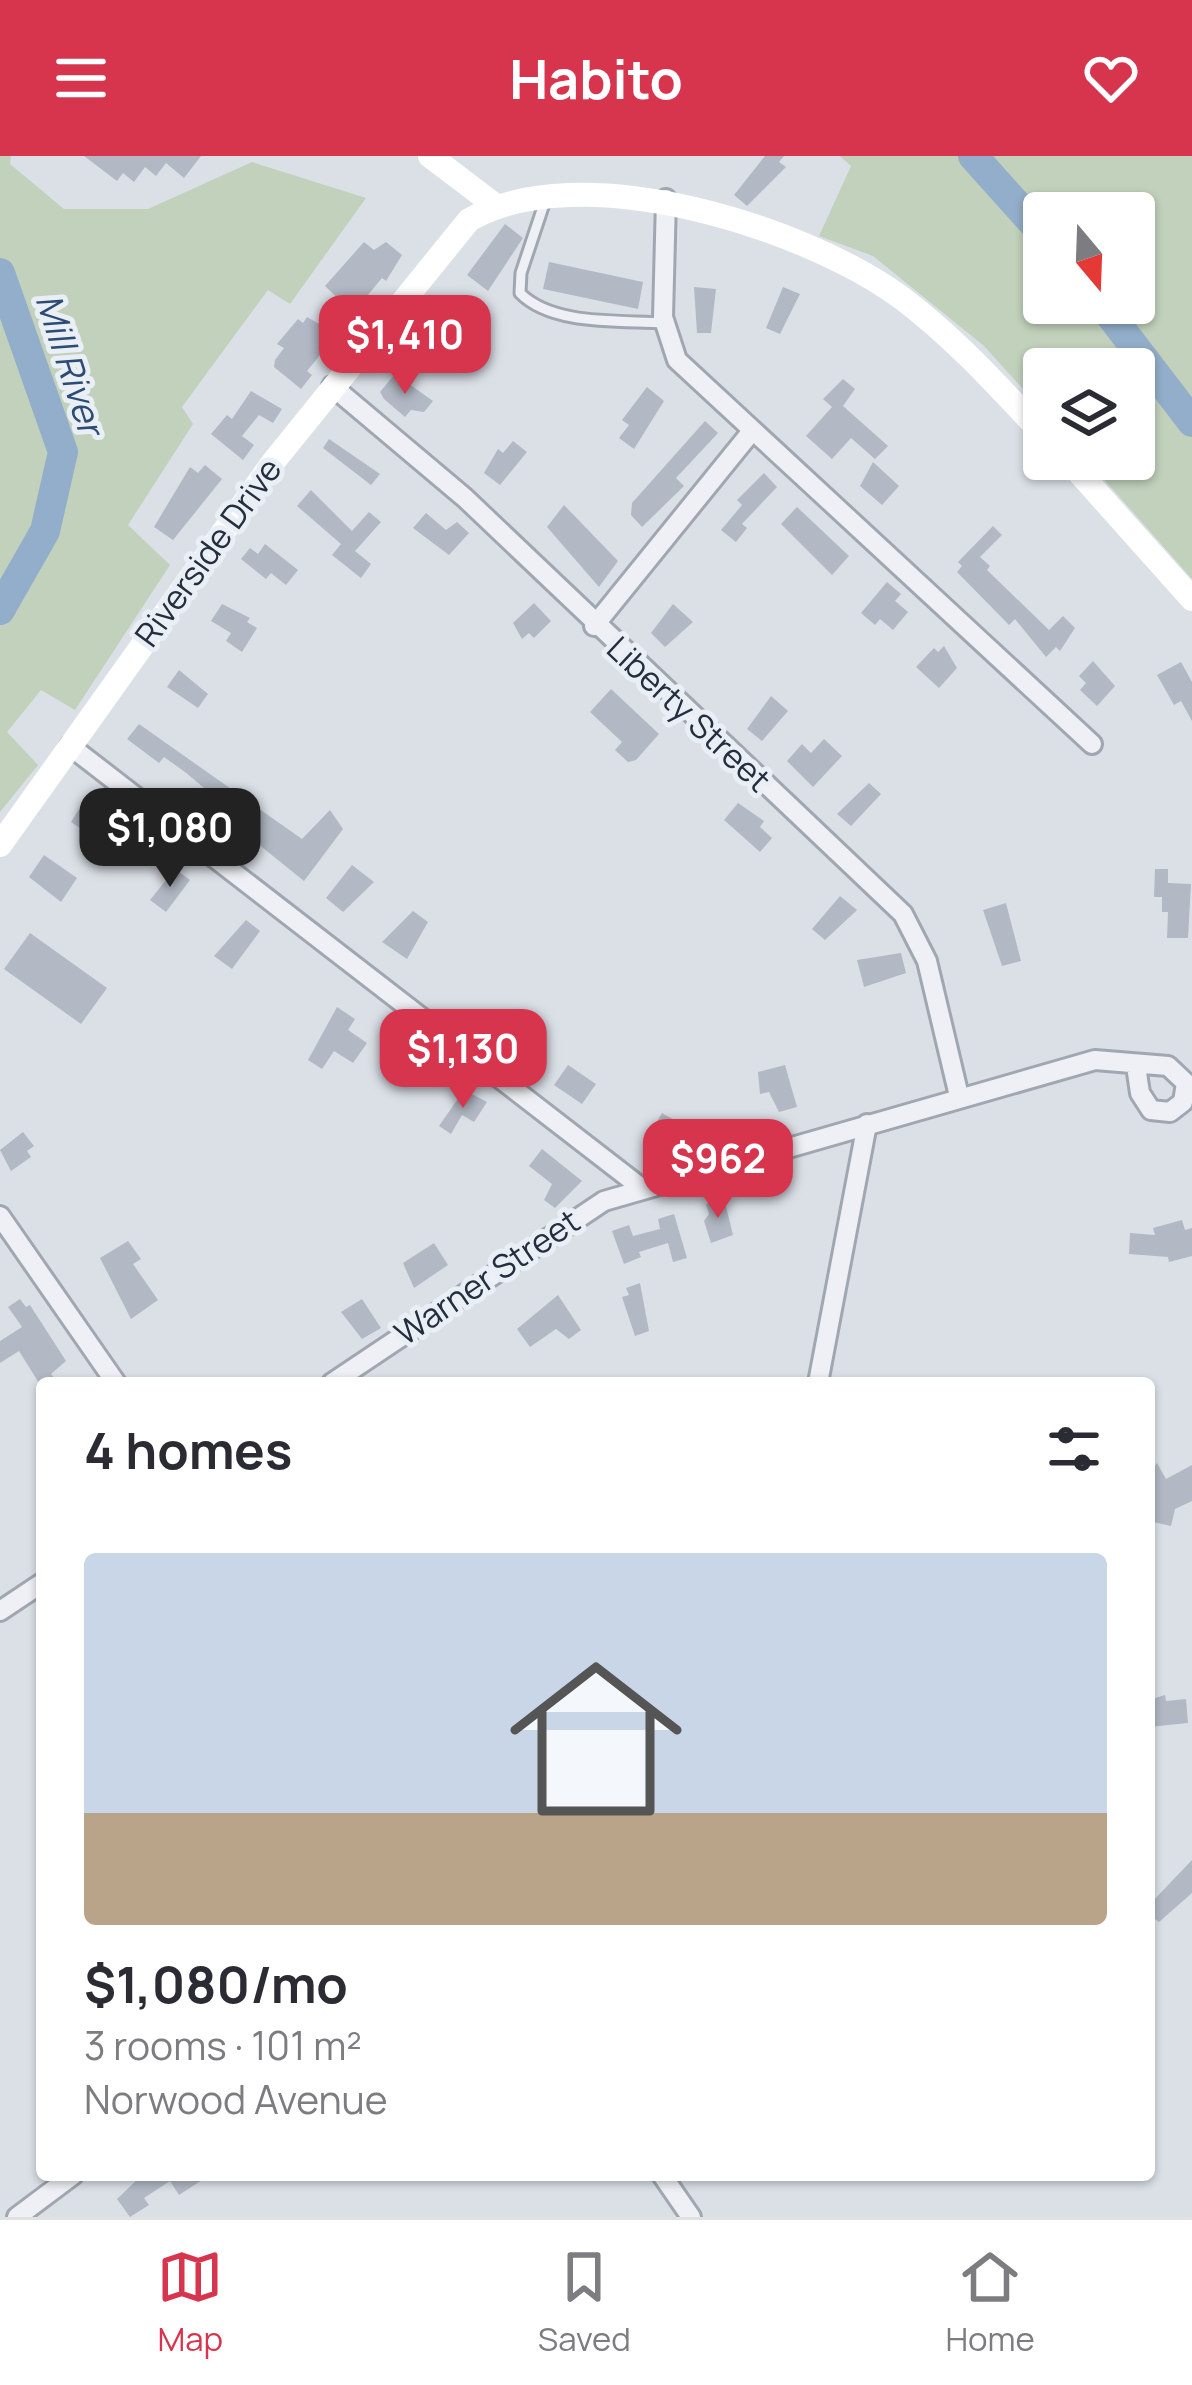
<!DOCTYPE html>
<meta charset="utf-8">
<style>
body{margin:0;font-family:Manrope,sans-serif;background:#f2f2f3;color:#2b2b33;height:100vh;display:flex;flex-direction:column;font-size:45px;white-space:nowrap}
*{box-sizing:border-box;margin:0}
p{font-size:39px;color:#7c7c81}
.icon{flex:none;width:66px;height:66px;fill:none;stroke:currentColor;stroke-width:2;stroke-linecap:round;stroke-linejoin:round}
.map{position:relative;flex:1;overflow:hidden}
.side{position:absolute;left:36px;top:1221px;width:1119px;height:804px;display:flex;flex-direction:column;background:#fff;border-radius:12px;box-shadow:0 3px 9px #0004}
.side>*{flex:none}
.needle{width:78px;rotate:161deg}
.buttons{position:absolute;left:1023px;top:36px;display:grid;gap:24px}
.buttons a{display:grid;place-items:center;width:132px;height:132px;border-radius:12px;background:#fff;box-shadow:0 3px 9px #0004;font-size:60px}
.price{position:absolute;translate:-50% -102px;padding:0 27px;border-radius:24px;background:#d7354e;color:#fff;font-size:39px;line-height:78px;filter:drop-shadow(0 3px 6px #0008)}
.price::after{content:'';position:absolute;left:50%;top:72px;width:36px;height:27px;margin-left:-18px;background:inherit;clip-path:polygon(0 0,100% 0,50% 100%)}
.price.current{background:#222;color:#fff}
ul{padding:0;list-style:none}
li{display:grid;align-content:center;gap:24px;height:636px;padding:0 48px}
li+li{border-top:3px solid #e1e1e2}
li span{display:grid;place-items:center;height:372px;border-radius:12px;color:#555}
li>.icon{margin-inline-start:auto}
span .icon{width:216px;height:216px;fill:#fffc;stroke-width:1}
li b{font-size:51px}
h2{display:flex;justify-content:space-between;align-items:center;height:144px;padding:0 48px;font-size:51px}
header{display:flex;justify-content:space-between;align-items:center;height:156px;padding:0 48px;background:#d7354e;color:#fff;font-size:54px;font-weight:700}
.dock{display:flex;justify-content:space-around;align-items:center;height:168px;border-top:3px solid #e1e1e2;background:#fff;font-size:33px;color:#7c7c81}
.dock a{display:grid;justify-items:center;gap:6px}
.dock .current{color:#d7354e}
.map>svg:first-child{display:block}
.green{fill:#c1d1bb;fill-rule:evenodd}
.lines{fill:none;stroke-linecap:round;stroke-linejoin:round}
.river{stroke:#93aeca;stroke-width:30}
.building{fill:#b2b9c4}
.lane-casing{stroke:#a0a7b1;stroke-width:15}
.street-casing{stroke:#a0a7b1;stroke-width:24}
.lane{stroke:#eef0f5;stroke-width:9}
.street{stroke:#eef0f5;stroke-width:18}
.secondary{stroke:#fff;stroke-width:24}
.labels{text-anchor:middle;stroke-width:10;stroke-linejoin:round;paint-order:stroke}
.street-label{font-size:33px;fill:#242e3e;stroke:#eaeff5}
.water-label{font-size:36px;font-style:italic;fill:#2c4c74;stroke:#eaeff5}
</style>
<header><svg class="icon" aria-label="menu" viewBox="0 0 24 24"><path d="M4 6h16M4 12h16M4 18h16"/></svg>Habito<svg class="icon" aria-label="heart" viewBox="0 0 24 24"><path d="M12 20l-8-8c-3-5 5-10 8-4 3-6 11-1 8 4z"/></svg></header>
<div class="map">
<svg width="1192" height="2061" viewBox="0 0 1192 2061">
<rect width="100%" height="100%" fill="#dbe0e7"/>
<g class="green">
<polygon points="0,0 11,0 10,8 64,53 148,53 252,6 366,42 290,148 268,134 182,251 193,268 128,369 170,409 75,554 41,534 7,576 38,609 0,656"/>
<path d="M840,0H1192V423L1086,303H1134V213H1044V256L984,190L873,100L819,80L851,10ZM1044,57H1134V147H1044Z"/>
</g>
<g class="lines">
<g class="river">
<polyline points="973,0 1044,79"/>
<polyline points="0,117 63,296 45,375 0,454"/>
<polyline points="1101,147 1192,266"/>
</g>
</g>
<g class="building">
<polygon points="84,0 201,0 184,22 166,7 156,20 145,11 134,26 123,17 117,25"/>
<polygon points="765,0 784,0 779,6 786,11 747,50 734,39"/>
<polygon points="505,68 523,82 488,135 467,119"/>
<polygon points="364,86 374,94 386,86 402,99 386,125 382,122 353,157 325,130"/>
<polygon points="549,106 643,126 638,153 543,133"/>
<polygon points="694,131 716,133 711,177 697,177"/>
<polygon points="783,131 800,138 780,178 766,172"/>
<polygon points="438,144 467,165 469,171 454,190 424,166"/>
<polygon points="307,161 337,178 307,215 312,219 301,233 274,211 275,204 284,192 277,188 298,163 303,167"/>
<polygon points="395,218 433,245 424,256 411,254 405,261 384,243 380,236"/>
<polygon points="843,223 855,233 843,250 888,290 875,303 851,282 832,303 806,280 832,251 823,243"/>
<polygon points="647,231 664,245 634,293 619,282 629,269 622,264"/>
<polygon points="251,235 282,253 273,267 259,259 242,280 254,289 243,304 211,278 227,259 232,263"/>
<polygon points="705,265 718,277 676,322 684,330 642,371 631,359 632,347"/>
<polygon points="329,283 380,318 371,329 323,292"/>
<polygon points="513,285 527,296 500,329 484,317 498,293 503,297"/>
<polygon points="873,306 899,330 882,349 860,330"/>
<polygon points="205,309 222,323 173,384 154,371 190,311 198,317"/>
<polygon points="764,317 777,331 742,368 747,372 736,386 721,374 742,349 737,344"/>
<polygon points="311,334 352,375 369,356 381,366 355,395 371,408 361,422 332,399 341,388 297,350"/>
<polygon points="564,349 618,405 599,431 547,371"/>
<polygon points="797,351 849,400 832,419 781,368"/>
<polygon points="426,357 446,374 457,366 469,377 449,399 413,372"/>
<polygon points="993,370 1002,379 980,401 990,410 987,414 1049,474 1063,460 1075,472 1060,495 1056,491 1046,501 1015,463 1009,469 957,416 962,410 958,406"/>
<polygon points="265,388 298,414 286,429 271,417 266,423 241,403 250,392 258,398"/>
<polygon points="887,426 901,438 895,445 908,456 893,474 880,463 875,469 861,457"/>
<polygon points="534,447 551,465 534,482 529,477 522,483 513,467"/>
<polygon points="222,448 250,462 247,466 257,472 242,496 226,485 231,477 211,465"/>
<polygon points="673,448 693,466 665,491 651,477"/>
<polygon points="944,490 957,512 939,532 916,511 934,492 938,496"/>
<polygon points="1093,505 1115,530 1097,550 1080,534 1086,527 1079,520"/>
<polygon points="1181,506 1192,526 1192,565 1181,545 1174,549 1157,519"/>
<polygon points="179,514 208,538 198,552 167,531"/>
<polygon points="611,533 659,578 636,604 628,606 615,594 622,586 590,556"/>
<polygon points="771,540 788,555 762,585 747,573"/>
<polygon points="139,568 302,683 330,654 343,673 304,725 216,654 222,647 185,616 164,601 159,607 127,583"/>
<polygon points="824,583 842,600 813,631 787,605 802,588 811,597"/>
<polygon points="869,627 881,638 851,670 837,658"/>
<polygon points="84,645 116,671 113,676 119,680 110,692 71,666"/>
<polygon points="738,647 764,665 760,671 772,682 760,696 724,664"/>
<polygon points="44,699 77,722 61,746 29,721"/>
<polygon points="352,709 374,726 343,756 326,742"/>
<polygon points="175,713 190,724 166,756 150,744"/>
<polygon points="1155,713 1168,713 1168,727 1191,728 1188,782 1167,782 1168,756 1162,756 1162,741 1154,741"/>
<polygon points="840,740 857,754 825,784 812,773"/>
<polygon points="1006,747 1021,805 1002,810 983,754"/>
<polygon points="413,755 428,766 407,803 382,786"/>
<polygon points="246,764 260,775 232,813 214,800"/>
<polygon points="30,777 107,832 81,868 4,813"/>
<polygon points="901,797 906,817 864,831 857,804"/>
<polygon points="337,851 355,863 348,874 367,887 353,907 334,895 322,913 308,904"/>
<polygon points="396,886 429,910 416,927 404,918 398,926 386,918 393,909 383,903"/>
<polygon points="568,909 596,928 582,948 554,929"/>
<polygon points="785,909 797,951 779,956 769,936 760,938 758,916"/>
<polygon points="464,934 487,946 474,966 462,959 451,978 439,970"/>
<polygon points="662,957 685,970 661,999 645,986"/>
<polygon points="23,976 34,990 27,995 31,1001 11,1015 0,994"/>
<polygon points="542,993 582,1025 555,1052 544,1044 552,1028 529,1010"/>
<polygon points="724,1042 733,1079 711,1087 704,1065 709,1058 706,1048"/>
<polygon points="674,1058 687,1102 673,1106 668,1087 639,1096 641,1101 624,1108 612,1075 629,1069 633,1080 660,1073 658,1063"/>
<polygon points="1182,1064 1185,1074 1192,1072 1192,1100 1169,1106 1168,1101 1129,1098 1130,1077 1155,1079 1153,1072"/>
<polygon points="128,1085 141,1103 133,1108 158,1144 131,1163 100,1102"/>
<polygon points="434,1087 448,1109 414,1132 403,1107"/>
<polygon points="640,1127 649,1175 635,1180 622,1141 629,1139 626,1132"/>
<polygon points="558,1139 581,1174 569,1183 556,1173 530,1191 517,1173"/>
<polygon points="20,1143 26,1151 30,1149 66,1205 51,1218 58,1227 39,1227 19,1195 0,1207 0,1185 22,1171 8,1151"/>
<polygon points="362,1143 381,1172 362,1183 341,1156"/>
<polygon points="1157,1307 1166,1323 1192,1309 1192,1345 1175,1353 1171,1370 1149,1365 1149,1319"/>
<polygon points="1165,1539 1166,1545 1186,1543 1188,1567 1149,1571 1149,1544"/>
<polygon points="1192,1704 1192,1737 1159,1766 1149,1758 1149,1749"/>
<polygon points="142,2019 210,2019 179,2039 170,2025 144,2042 149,2049 130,2061 117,2043"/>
</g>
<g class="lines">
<defs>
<path id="lane" d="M546,42L521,117L520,137C552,170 621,164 664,167"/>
<g id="street">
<polyline points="666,43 663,161 677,204 1092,588"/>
<polyline points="332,230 465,342 903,758 927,805 959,940"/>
<polyline points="594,470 752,275"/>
<polyline points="70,590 643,1033"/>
<polyline points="0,1060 116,1227"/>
<polyline points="332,1227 604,1045 1095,904 1168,910 1186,927 1183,946 1170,956 1151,954 1140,937 1136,910"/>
<polyline points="818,1227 867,968"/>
<polyline points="0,1455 42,1427"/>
<polyline points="662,2019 691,2061"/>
<polyline points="17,2061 73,2019"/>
</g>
</defs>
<use href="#lane" class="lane-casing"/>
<use href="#street" class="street-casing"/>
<use href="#lane" class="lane"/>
<use href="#street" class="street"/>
<g class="secondary">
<polyline points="430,0 496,50"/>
<polyline points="1067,303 1192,443"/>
<path d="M0,689L274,305L469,64C579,0 802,70 899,140C953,180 998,230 1044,279"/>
</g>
</g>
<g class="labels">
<g class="street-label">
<text transform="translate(208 396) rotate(-54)" y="12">Riverside Drive</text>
<text transform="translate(689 558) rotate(43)" y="12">Liberty Street</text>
<text transform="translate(487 1121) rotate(-34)" y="12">Warner Street</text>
</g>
<g class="water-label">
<text transform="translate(70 208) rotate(72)" y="13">Mill River</text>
</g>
</g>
</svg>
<div class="buttons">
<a><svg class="needle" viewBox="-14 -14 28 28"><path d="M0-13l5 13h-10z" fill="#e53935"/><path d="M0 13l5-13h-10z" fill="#7c7c81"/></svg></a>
<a><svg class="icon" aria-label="layers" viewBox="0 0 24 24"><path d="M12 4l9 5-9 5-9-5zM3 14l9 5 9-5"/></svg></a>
</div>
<b class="price" style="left:405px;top:241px">$1,410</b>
<b class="price current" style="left:170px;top:734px">$1,080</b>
<b class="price" style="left:463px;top:955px">$1,130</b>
<b class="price" style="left:718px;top:1065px">$962</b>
<section class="side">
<h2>4 homes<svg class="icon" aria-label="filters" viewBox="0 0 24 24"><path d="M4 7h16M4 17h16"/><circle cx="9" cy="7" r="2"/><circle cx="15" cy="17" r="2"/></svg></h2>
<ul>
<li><span style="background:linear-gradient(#c9d6e8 70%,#b9a48a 0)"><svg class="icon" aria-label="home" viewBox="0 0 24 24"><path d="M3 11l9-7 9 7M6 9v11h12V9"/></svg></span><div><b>$1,080/mo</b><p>3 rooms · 101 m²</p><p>Norwood Avenue</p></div></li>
</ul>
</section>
</div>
<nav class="dock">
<a class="current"><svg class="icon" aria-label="map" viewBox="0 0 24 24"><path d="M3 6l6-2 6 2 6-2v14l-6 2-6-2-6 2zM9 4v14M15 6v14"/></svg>Map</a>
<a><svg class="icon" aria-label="saved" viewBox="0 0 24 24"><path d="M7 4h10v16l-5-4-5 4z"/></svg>Saved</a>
<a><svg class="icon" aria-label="home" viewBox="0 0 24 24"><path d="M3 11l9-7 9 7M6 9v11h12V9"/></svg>Home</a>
</nav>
